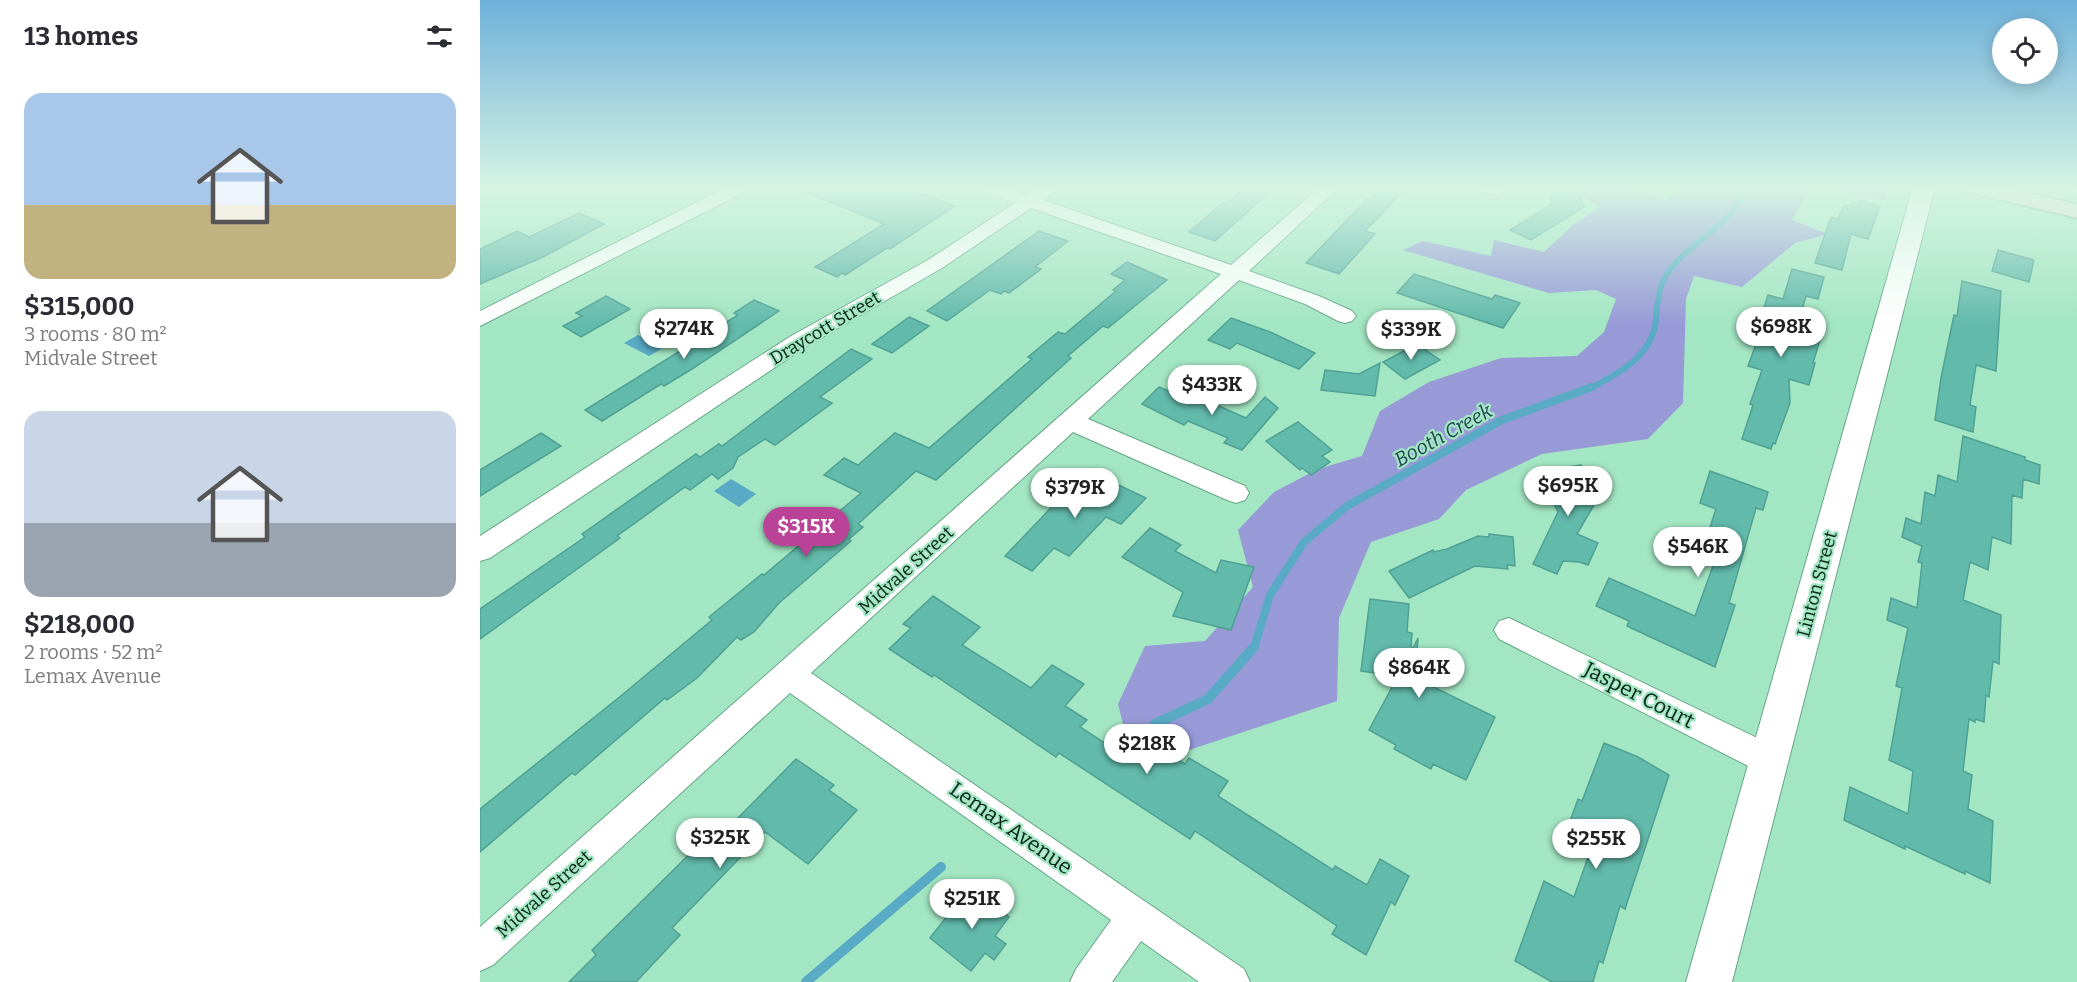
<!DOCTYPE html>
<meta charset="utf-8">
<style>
body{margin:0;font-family:Bitter,serif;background:#f2f2f3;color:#2b2b33;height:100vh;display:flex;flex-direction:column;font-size:22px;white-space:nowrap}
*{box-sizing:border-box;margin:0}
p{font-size:20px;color:#7c7c81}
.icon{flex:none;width:33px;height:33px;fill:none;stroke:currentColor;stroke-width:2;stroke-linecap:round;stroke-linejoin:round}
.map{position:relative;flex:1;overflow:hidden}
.sheet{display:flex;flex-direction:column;background:#fff;width:480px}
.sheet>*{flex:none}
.controls{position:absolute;left:1512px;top:18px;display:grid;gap:12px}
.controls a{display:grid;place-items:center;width:66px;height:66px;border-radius:50%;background:#fff;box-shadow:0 3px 15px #0003;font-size:30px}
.price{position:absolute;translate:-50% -51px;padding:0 14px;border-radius:21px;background:#fff;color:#222;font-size:20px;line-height:39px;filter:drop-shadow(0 2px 3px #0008)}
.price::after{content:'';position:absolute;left:50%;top:36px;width:18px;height:14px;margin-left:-9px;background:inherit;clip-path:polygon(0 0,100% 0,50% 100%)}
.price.active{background:#bb4397;color:#fff}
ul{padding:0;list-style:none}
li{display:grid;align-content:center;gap:12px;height:318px;padding:0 24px}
li span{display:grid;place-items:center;height:186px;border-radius:18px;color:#555}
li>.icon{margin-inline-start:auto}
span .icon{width:108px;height:108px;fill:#fffc;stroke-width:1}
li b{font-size:26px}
h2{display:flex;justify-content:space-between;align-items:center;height:72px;padding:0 24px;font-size:26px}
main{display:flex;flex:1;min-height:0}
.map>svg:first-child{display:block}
.forest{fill:#979ad7}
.water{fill:#58aac5}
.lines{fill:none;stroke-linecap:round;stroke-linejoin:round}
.stream-far2{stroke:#58aac5;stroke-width:6}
.stream-far1{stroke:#58aac5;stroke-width:8}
.stream{stroke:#58aac5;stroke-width:10}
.building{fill:#62baab;stroke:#4fa193;stroke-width:1.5}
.minor-casing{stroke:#65a686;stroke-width:2}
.tertiary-casing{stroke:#65a686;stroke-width:2}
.secondary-casing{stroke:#65a686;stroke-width:3}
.minor{fill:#fff;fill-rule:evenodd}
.tertiary{fill:#fff;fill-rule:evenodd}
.secondary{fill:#f6dbd1;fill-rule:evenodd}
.labels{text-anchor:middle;stroke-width:4.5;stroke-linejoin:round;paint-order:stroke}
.street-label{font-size:18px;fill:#062216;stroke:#a3e6c3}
.water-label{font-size:20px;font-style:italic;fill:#214753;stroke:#a3e6c3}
.near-street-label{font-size:21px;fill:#062216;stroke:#a3e6c3}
</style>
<main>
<section class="sheet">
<h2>13 homes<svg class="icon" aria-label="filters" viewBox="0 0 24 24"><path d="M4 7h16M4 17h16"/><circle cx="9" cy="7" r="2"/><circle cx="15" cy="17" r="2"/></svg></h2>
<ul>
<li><span style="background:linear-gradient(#a9c7e8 60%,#c2b280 0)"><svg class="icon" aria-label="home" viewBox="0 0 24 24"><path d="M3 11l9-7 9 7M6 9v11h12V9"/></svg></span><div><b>$315,000</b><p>3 rooms · 80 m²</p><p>Midvale Street</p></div></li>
<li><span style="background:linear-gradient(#c9d6e8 60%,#9aa5b1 0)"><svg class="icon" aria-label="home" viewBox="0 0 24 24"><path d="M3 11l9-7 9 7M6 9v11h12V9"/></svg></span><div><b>$218,000</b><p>2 rooms · 52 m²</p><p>Lemax Avenue</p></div></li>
</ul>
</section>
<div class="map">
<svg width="1597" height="982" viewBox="0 0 1597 982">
<rect width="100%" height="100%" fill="#a3e6c3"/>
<g class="forest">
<polygon points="1093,187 1145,187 1188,201 1198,187 1330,187 1312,220 1348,234 1315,243 1262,287 1214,276 1206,299 1203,403 1168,439 1062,454 986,490 959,519 891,542 859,618 857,701 670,763 646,736 638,704 665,646 725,641 773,587 758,530 794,492 838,469 882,456 900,411 949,382 1021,358 1097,356 1124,332 1136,299 1116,290 1069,293 923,250 943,241 1011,256 1014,240 1064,252 1092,226 1119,207"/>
<polygon points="1341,187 1408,187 1405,200"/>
</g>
<g class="water">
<polygon points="158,335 183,348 169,356 144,343"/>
<polygon points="251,479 276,494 259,507 234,491"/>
</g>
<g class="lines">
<path class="stream-far2" d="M1109,389C1139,373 1173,356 1176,319C1178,298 1178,285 1192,267C1208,247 1233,233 1250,214C1257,206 1262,196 1268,187"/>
<polyline class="stream-far1" points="774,648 790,595 824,542 867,506 1022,420 1112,387"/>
<g class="stream">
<polyline points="675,724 728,699 774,647"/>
<polyline points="326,982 461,867"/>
</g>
</g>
<g class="building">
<polygon points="313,187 423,187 475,206 410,249 407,248 365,275 362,273 357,277 335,267 404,224"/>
<polygon points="767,187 795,187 735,241 709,232 743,203 746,204"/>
<polygon points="902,187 927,187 885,231 895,234 859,274 826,263 887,199 889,200"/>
<polygon points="1067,187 1097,187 1104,207 1051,240 1030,230 1072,204"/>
<polygon points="1379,200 1400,206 1388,239 1371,234 1362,270 1335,263 1351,217 1358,219 1364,205 1370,206 1372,202 1378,204"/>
<polygon points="99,213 124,224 63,257 0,284 0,249 37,231 49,237"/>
<polygon points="559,231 588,241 555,267 561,269 529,293 524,291 521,294 510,290 467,321 447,311"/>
<polygon points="1518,250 1554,260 1549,282 1512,271"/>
<polygon points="647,262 687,280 628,328 623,326 588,356 591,358 456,480 436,471 378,524 383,527 369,539 371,541 299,603 274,632 261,640 257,637 217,678 187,700 185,698 95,775 92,773 0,852 0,809 142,695 232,620 229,617 282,574 284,575 381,493 344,475 364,458 378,465 415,433 449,448 552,359 548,357 578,332 585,334 636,291 633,290 645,280 631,274"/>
<polygon points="1312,269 1344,277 1338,299 1326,296 1316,332 1340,340 1333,363 1335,363 1329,385 1309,379 1310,403 1295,444 1293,443 1291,449 1262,439 1273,405 1270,404 1282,370 1268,366 1279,336 1275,335 1288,295 1303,299"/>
<polygon points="934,274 1012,299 1015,295 1040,303 1023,328 917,293"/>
<polygon points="1482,281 1521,291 1516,371 1496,365 1490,405 1496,407 1493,432 1455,420 1461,378 1474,315 1477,316"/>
<polygon points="126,296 150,309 101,337 83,326 102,316 96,313"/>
<polygon points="274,300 299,311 212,369 184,386 181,384 122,421 105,410 258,315 254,313"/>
<polygon points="429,317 449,326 412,353 392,344"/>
<polygon points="751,318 790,332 835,353 819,369 757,343 750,349 728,340"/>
<polygon points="937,344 960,360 925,379 903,362"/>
<polygon points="371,349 392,359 340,397 352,403 295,445 285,439 258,457 253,468 238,479 232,474 210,490 205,487 137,536 140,538 0,639 0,609 105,537 102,534 187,474 216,454 220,457 239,444 242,446"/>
<polygon points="900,363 895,396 841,390 845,370 879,374"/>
<polygon points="679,387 703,397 707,392 766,418 785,397 798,408 762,450 744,443 748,438 708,421 704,425 662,404"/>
<polygon points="818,422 852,450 842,456 850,462 831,475 822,468 820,470 786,441"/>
<polygon points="61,433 81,446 0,496 0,470"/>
<polygon points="1483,436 1545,457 1545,460 1560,465 1559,484 1543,479 1542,498 1532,495 1531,544 1512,537 1508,570 1490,562 1483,600 1521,615 1519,664 1513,661 1509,697 1506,695 1504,722 1495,719 1495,722 1489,719 1483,771 1492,775 1488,809 1513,821 1510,883 1485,871 1485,874 1425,846 1425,849 1364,820 1370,787 1428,814 1433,771 1409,760 1422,688 1416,686 1428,628 1407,620 1411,598 1437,608 1442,563 1438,562 1442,546 1422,537 1426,518 1441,524 1445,492 1455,496 1458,475 1477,482"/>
<polygon points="1101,465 1111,482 1124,488 1097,534 1118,543 1108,565 1099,562 1083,561 1077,574 1053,564 1078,512 1057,471"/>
<polygon points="607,470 666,498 641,524 626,517 589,556 574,548 552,571 525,556"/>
<polygon points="1230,471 1288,492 1283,510 1276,508 1249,603 1255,605 1235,667 1147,626 1149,621 1116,606 1129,578 1215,616 1234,563 1220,558 1236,509 1220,503"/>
<polygon points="670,528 701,545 695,551 736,573 741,560 774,567 751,630 693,616 703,592 642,557"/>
<polygon points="1009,534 1033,537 1035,566 1027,565 1028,569 995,566 929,598 909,571 953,550 954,552 967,549 998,536 1009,537"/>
<polygon points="453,596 500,627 482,645 551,688 572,665 604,684 585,706 607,720 600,727 640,753 656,733 705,764 709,758 748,781 738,796 853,870 855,866 887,885 900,859 929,876 915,905 911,902 886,955 852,934 857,926 715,831 710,839 579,753 576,757 454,675 452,677 409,649 431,628 423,624"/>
<polygon points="890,599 929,604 927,632 932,633 931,647 933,648 938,638 935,678 1015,717 986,780 953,764 951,769 914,749 916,745 889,730 918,676 881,671"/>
<polygon points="1124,743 1158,757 1189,775 1145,909 1140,906 1123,963 1119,961 1113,982 1072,982 1035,961 1064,881 1094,897 1112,846 1086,832 1098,799 1102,801"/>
<polygon points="316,759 354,785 349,790 377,810 328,864 285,832 192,928 200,935 156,982 89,982 116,955 112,950 161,902 245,819 252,824"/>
<polygon points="490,887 529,917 515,936 526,944 514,960 505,953 491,971 450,938"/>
</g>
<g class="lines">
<defs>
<g id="minor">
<polygon points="247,187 269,187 266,191 0,326 0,311"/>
<polygon points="499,187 524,187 547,195 560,187 580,187 563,200 751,265 840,187 859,187 769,271 839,296 872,311 876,316 872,321 865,323 858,321 825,304 759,280 608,419 765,486 769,493 765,500 756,503 747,500 593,432 331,673 764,969 770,982 719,982 661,941 632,982 590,982 596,969 631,920 310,693 13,965 0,971 0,927 741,274 551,208 462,268 327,346 10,558 0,561 0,536 311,336 448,260 535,203 502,191"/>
<polygon points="994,187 1023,187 1025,190 1022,194 1016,195 997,191"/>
<polygon points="1029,618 1300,749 1305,760 1300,771 1289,775 1278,771 1019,639 1014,630 1019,621"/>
</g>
<polygon id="tertiary" points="1433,187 1455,187 1252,982 1206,982"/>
<polygon id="secondary" points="1483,187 1523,187 1597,204 1597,218 1487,192"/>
</defs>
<use href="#minor" class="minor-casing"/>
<use href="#tertiary" class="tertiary-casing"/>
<use href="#secondary" class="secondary-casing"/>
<use href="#minor" class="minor"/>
<use href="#tertiary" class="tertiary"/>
<use href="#secondary" class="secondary"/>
</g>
<linearGradient id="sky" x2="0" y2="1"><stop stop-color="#6eb0da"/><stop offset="0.58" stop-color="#d6f4e4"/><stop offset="1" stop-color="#d6f4e4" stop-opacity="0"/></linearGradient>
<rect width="1597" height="324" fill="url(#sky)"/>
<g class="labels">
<g class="street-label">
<text transform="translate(345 328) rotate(-31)" y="6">Draycott Street</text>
<text transform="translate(426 570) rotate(-42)" y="6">Midvale Street</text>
<text transform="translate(1337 584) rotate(-75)" y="6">Linton Street</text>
<text transform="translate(64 894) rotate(-42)" y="6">Midvale Street</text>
</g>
<g class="water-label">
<text transform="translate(963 435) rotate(-29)" y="7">Booth Creek</text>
</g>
<g class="near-street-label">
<text transform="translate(1159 695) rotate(27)" y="7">Jasper Court</text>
<text transform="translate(531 828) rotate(35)" y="7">Lemax Avenue</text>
</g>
</g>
</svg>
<div class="controls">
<a><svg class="icon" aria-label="locate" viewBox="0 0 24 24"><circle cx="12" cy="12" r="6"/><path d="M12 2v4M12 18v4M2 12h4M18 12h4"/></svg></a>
</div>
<b class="price" style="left:1301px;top:358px">$698K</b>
<b class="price" style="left:204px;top:360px">$274K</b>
<b class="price" style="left:931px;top:361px">$339K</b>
<b class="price" style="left:732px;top:416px">$433K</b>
<b class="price" style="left:1088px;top:517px">$695K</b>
<b class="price" style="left:595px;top:519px">$379K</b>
<b class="price active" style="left:326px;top:558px">$315K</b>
<b class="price" style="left:1218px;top:578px">$546K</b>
<b class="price" style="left:939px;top:699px">$864K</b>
<b class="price" style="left:667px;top:775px">$218K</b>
<b class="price" style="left:240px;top:869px">$325K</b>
<b class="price" style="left:1116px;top:870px">$255K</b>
<b class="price" style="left:492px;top:930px">$251K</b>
</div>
</main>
